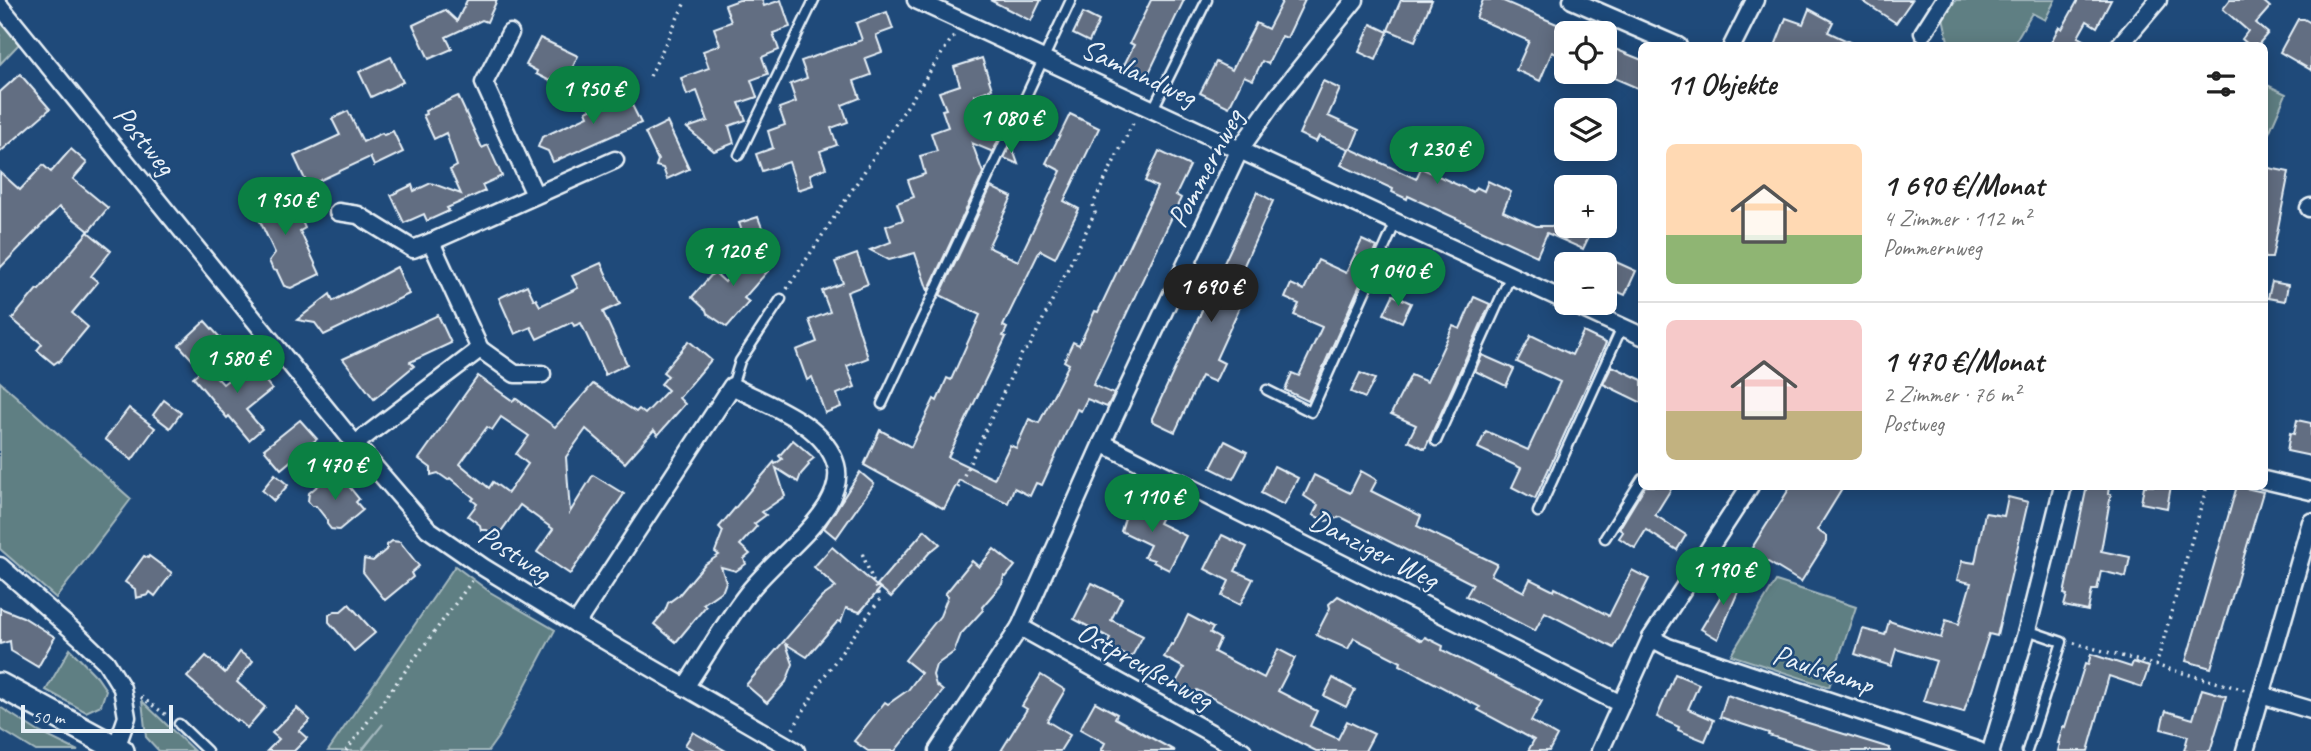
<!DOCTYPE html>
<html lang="de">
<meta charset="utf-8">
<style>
body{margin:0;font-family:Caveat,sans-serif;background:#f2f2f2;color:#222;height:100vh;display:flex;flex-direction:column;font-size:26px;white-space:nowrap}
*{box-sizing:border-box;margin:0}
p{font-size:23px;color:#767676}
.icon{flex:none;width:38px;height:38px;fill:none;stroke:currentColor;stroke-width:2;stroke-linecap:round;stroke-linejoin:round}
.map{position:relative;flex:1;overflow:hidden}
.sheet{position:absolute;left:1638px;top:42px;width:630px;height:448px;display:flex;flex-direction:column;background:#fff;border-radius:10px;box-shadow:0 4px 18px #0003}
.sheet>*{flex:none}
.tools{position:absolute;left:1554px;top:21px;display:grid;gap:14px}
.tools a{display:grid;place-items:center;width:63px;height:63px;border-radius:10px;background:#fff;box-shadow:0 4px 18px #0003;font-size:35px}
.scale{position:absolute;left:21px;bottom:18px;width:152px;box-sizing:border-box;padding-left:7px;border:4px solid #e8f1f8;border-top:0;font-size:19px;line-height:24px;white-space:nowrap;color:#e8f1f8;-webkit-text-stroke:5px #1f4a7a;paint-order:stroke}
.price{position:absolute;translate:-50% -60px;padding:0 16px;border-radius:24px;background:#0b8043;color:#fff;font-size:23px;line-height:46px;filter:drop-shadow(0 2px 4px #0008)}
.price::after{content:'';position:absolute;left:50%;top:42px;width:21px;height:16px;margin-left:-10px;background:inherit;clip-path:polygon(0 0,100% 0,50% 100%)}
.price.selected{background:#222;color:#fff}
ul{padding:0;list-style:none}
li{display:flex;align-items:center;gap:21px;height:175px;padding:0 28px}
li+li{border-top:2px solid #e0e0e0}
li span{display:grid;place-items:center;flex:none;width:196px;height:140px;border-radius:10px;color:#555}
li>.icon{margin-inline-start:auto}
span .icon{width:84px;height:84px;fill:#fffc;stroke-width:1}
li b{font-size:30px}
h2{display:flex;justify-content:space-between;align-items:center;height:84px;padding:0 28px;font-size:30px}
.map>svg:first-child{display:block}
.green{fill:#5f7f83;stroke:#a4b8be;stroke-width:2}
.building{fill:#626e82;stroke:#e8f1f8;stroke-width:2;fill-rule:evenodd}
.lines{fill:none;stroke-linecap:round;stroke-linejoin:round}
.lane-casing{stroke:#e8f1f8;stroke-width:13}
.street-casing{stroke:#e8f1f8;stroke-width:21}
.secondary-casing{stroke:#e8f1f8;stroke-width:28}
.path{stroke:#e8f1f8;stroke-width:3.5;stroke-dasharray:2 5;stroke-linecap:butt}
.lane{stroke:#1f4a7a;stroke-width:8}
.street{stroke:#1f4a7a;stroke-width:16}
.secondary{stroke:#1f4a7a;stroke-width:23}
.labels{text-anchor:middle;stroke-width:5;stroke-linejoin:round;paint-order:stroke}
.street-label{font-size:30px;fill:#e8f1f8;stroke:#1f4a7a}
</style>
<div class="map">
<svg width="2311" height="751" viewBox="0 0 2311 751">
<rect width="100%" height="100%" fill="#1f4a7a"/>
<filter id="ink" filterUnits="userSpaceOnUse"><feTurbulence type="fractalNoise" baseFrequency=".0143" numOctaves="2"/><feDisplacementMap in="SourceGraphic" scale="14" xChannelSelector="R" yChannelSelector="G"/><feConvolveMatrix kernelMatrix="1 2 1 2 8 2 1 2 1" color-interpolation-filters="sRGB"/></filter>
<g filter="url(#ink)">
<g class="green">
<polygon points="1956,0 2055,0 2045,20 2032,13 2013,45 1946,45 1948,41 1943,17"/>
<polygon points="0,18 20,43 0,64"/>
<polygon points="2265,84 2286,94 2265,142"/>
<polygon points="0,382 131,499 56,598 0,549"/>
<polygon points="455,566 490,592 555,630 498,737 488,751 362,751 383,724 361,751 328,751"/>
<polygon points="1776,581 1856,607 1829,687 1731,655"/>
<polygon points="70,649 97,677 106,690 101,705 86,712 46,690"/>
<polygon points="142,701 194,751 159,751 146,737"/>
<polygon points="0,707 39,732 78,751 36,751 0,729"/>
</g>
<g class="building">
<polygon points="467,0 497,0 487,22 482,20 446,37 452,49 429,59 413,25 445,10 457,21"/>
<polygon points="739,0 762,0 764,6 781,0 790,27 773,33 779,50 762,57 768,74 751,80 757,97 739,103 746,120 729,126 734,143 714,151 687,128 708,121 697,91 687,95 681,78 709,68 703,51 720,45 714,28 731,22 725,5"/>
<polygon points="990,0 1041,0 1031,21"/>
<polygon points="1151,0 1184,0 1147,77 1124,65 1134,45 1130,43"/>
<polygon points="1283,0 1305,0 1287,38 1282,36 1268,64 1262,61 1253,80 1244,76 1229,107 1200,93 1216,62 1232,70 1256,23 1268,29"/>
<polygon points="1401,0 1432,0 1415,41 1388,30"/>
<polygon points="1483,0 1501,0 1566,28 1566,58 1552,52 1540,81 1516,70 1529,41 1476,18"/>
<polygon points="1861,0 1912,0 1896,23"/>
<polygon points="2078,0 2111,0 2097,27 2087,21 2078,37 2094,46 2049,46 2059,27 2062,29"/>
<polygon points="2230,0 2262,0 2270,7 2256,23 2268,33 2257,46 2250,46 2242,39 2248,31 2223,9"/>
<polygon points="1809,9 1833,22 1828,32 1858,46 1775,46 1786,18 1803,24"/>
<polygon points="887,12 893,29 876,35 882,52 865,58 871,75 854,81 860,98 842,105 848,122 831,128 837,145 820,151 826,168 810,174 813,185 798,190 789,162 762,171 756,154 773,148 768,131 785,125 779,108 796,102 790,84 807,78 801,61 862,40 856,23"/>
<polygon points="1083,13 1099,21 1089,42 1073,34"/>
<polygon points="2298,19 2304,19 2311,23 2311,70 2280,52"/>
<polygon points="1371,24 1388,32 1376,60 1359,52"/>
<polygon points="540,38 578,56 565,84 552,78 550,81 536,74 537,71 526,65"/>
<polygon points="1605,45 1642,60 1642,90 1605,74"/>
<polygon points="391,57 403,82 371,97 359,72"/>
<polygon points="982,58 992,89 975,95 987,130 1005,125 993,152 972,143 983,173 928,291 915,253 889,260 870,250 891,242 886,226 903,220 897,203 914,197 908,180 925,174 920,156 937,151 931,133 948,127 942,110 946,109 939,92 960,85 954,67"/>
<polygon points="20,74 50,109 0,152 0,92"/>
<polygon points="1323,81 1340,89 1328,116 1359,130 1351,149 1416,179 1421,168 1473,192 1476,187 1484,191 1488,181 1511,192 1503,211 1536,226 1594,226 1583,249 1547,233 1537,256 1408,196 1407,199 1392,192 1393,189 1341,165 1349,149 1319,136 1316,142 1299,134"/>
<polygon points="623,87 641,123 553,162 548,151 538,147 542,137 588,116 586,111 604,103 596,99"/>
<polygon points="458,96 482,148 488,145 502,176 482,185 485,191 447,208 449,211 427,221 424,214 404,223 391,195 412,185 414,191 431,183 461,194 450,170 457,166 446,133 434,139 423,115 426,114 425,111"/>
<polygon points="348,111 363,142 382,133 384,135 393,131 403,152 374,166 370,157 308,186 294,156 340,135 332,119"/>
<polygon points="1070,114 1099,128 1064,201 1079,209 1055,258 1040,250 1003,326 1007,328 1003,336 1006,337 948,457 994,479 1010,445 1016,448 1029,419 1039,423 1069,364 1064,361 1073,342 1079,345 1095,311 1098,312 1157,187 1145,181 1159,151 1190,166 1176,195 1181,198 1093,385 1114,394 1107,407 1087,399 1081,411 1077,409 1042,485 1036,483 1030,496 1014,488 1008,503 959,480 944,509 864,465 880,430 911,447 934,399 937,401 947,378 951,380 980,315 940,295 991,187 1012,197 988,247 1018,261 1061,171 1046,163"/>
<polygon points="667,122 689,169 667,179 663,168 656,166 658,160 645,133"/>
<polygon points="1011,144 1018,164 1004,158"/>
<polygon points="71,149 87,163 73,179 108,208 89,231 59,207 0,268 0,172 20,190 43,165 51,172"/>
<polygon points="2264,167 2289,172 2272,258 2264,258"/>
<polygon points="285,184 305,228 300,231 320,274 291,288 284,286 277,271 273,270 269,261 275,253 250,200"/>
<polygon points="1257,192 1273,201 1231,294 1243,300 1216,359 1224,363 1215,382 1201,376 1175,432 1152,421 1152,418"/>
<polygon points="758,217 764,233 745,239 739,223"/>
<polygon points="88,232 111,251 91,276 98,282 72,313 88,327 59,362 58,361 54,364 37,350 42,344 12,319 37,289 39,290"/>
<polygon points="1362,240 1377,247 1308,401 1285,390 1292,373 1299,376 1322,327 1294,315 1299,304 1285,298 1291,284 1304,290 1318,260 1346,273"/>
<polygon points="755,247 774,264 744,298 749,302 727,327 707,313 706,310 692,297 714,272 725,282"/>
<polygon points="857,254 868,284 847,292 868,358 847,366 855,387 837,394 841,407 825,413 812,377 807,380 796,350 817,342 809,320 830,312 822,291 843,283 835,262"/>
<polygon points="1605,257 1636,271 1625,295 1605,286"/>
<polygon points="601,263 620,304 603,312 627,364 605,375 581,323 574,326 572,322 537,339 531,327 515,334 499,298 527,285 534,300 536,299 540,306 578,288 572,276"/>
<polygon points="397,267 409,294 324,335 315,323 297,320 330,294 333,301"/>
<polygon points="2272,282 2288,285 2285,301 2268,298"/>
<polygon points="1393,295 1411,303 1402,322 1384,314"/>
<polygon points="1474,297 1490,304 1425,449 1408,441 1416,425 1391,414 1411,375 1427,382 1453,326 1460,329"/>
<polygon points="438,315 451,343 410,362 414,366 374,399 343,359"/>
<polygon points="205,321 224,342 198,366 179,345"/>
<polygon points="1583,332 1606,343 1535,499 1512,487 1521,468 1478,448 1486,431 1528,450 1560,382 1517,362 1531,335 1572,355"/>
<path d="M689,341L711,360L679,398L685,404L658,435L654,430L625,463L586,429L566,457L570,512L593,475L624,494L570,574L537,552L553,529L520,505L497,537L487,530H481L480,525L468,516L477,504L472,500L474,498L450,478L448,480L438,473L431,475V468L419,459L478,376L513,401L515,398L555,427L593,384L636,412L639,409L645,414L668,390L661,384L668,376L663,372ZM501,417L529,436L516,454L528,464L508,493L493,482L489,488L460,464L487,427L492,430Z"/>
<polygon points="269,355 262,377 272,389 246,410 262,429 249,440 229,416 227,418 193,377 206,366 223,384 241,370 245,374"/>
<polygon points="1482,355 1514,369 1506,386 1475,371"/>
<polygon points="1612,366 1642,380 1642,403 1603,384"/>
<polygon points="1360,373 1375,379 1365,398 1351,392"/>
<polygon points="164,400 181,413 170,428 153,415"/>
<polygon points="129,408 155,428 132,460 105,439"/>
<polygon points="300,420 317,439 281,469 264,449"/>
<polygon points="2297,420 2311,423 2311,456 2287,451 2290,433 2294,434"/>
<polygon points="793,440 814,458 808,463 809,465 801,474 798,482 776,468 785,496 762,512 766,515 754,524 757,526 740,545 750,554 744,559 746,564 736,571 721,567 726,582 723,590 703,604 706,606 676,642 654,624 665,611 668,603 679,595 704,565 719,555 715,552 723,531 719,527 774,462 775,464 782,459 779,456"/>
<polygon points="1225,441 1247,452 1233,479 1211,468"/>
<polygon points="1274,466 1298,478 1284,505 1261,493"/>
<polygon points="1361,471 1377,480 1371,491 1421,516 1417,526 1497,564 1491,575 1524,592 1530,579 1554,591 1555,588 1609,616 1632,570 1649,579 1614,648 1545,612 1535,631 1466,596 1473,584 1341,517 1326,521 1313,515 1318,505 1304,496 1314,475 1350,493"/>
<polygon points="860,472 874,484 836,538 824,528"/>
<polygon points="333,473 340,482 343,479 359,499 356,502 363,510 339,530 331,529 327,524 327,520 316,506 312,506 308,501 309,493"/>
<polygon points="275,474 288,485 274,501 262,490"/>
<polygon points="1645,486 1673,486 1655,515 1686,535 1677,550 1646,530 1635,548 1619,538 1623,532 1619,529"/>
<polygon points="1791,486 1844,486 1817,530 1826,536 1826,542 1801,582 1750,551"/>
<polygon points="2087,486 2109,486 2108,494 2111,494 2101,551 2130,557 2126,577 2101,571 2097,590 2092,590 2088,611 2064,606 2067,595 2064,594"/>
<polygon points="2144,486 2171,486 2167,508 2141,503"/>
<polygon points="2237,486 2263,492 2211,668 2186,661"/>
<polygon points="2008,497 2028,502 1997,636 1989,634 1964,712 1923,701 1936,661 1896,649 1891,666 1855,654 1863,629 1885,635 1889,621 1941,638 1946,620 1959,624 1971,583 1957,580 1962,561 1975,563 1985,513 2004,516"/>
<polygon points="1130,499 1163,515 1159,523 1186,536 1169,570 1153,562 1154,560 1144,557 1150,545 1121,531 1125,518 1121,516"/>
<polygon points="925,530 940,544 929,553 891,597 877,585"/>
<polygon points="1222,535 1247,547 1235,571 1253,579 1240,605 1222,596 1229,581 1205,569"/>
<polygon points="392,541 400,542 419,566 411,573 413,577 385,600 363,572 364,559 373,561 387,549 387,545"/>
<polygon points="832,547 880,589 860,612 846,608 841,622 838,621 807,657 786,644 793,664 786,682 767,703 746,685 822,597 836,587 814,567"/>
<polygon points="994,549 1015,566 1006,577 1004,576 1002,584 982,607 983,610 961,634 954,652 936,665 933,675 936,685 943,691 895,751 868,751 854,741 885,702 888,704 908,690 921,673 905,660 940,616 948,596 945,594 972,561 979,567"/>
<polygon points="144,556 148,558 149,556 172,573 155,596 150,592 148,595 136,598 135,589 125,582"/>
<polygon points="1736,571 1745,575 1718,639 1701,629"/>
<polygon points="1092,583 1122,598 1111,620 1143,636 1131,658 1107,646 1110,638 1074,619"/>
<polygon points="1338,596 1422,641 1425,637 1443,646 1442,650 1542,701 1531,721 1557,736 1549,751 1528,751 1534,740 1478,710 1480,707 1400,665 1401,662 1354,638 1348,649 1316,635 1330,608 1329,604"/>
<polygon points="349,604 375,633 354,651 329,622 329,615 335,611 341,611"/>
<polygon points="0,608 23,617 55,637 38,667 11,651 10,641 0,644"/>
<polygon points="1188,615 1213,628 1210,633 1220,639 1214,652 1264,678 1278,649 1295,658 1278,691 1317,711 1310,726 1338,739 1347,721 1374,734 1365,751 1316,751 1197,690 1195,694 1175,684 1184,668 1164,657 1171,644 1173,645"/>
<polygon points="240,652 253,661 237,682 265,707 247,728 237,719 236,721 187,677 206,656 225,673"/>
<polygon points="2091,654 2131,667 2133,662 2149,667 2142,687 2109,676 2088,751 2058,751 2060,743 2058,743 2063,726 2065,727 2085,664 2088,665"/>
<polygon points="1675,674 1699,684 1688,709 1714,720 1705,741 1678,730 1679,727 1657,717"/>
<polygon points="1041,675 1065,690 1047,721 1070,735 1060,751 1001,751 1027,709 1022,706"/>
<polygon points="1333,678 1355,690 1346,707 1324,696"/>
<polygon points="2202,689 2226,696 2221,715 2210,751 2184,751 2188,736 2161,729 2163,719 2166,711 2193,719"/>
<polygon points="1727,695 1805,722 1890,748 1890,751 1820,751 1768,735 1769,733 1720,717"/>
<polygon points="1095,702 1117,714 1115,718 1175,751 1101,751 1105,743 1080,729"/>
<polygon points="297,708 310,720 299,731 307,738 294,751 267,751 279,739 272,733"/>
<polygon points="693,732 726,751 695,751 685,745"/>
</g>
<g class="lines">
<defs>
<g id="lane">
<polyline points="1153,109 1207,0"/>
<polyline points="739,155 814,0"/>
<polyline points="732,386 740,361 781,299"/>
<polyline points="1267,390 1311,412 1396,222"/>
<polyline points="882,404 1071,0"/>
<polyline points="1436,441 1511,275"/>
<polyline points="1538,512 1622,327"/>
<polyline points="1605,538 1642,479"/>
<polyline points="179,724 207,751"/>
<polyline points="2027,751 2062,642 2027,630"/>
</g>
<g id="street">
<polyline points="916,0 1566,301"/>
<polyline points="1572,0 1678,46"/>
<polyline points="0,6 355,444 428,529 483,567 576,624 796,751"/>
<polyline points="510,33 484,83 535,195"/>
<polyline points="1923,33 1944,0"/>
<polyline points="1732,46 1755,0"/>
<polyline points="2119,46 2158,0"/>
<polyline points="2309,208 2311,207"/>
<polyline points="338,212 358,215 413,249 431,242"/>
<polyline points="1570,303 1642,336"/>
<polyline points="480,349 515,374 542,374"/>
<polyline points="1102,443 1621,704"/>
<polyline points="355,444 480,349 431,242 615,160"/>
<polyline points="2264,480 2311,491"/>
<polyline points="0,566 81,638 106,662 122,688 127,717 116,748"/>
<path d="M576,624L732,386C767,405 824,423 836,465C840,479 834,494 827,506C807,537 775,560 751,589C727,618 707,655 685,687"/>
<polyline points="1020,627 1243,751"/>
<polyline points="1651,638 1668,647 1979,751"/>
<polyline points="2261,695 2311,710"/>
<polyline points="938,751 1020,627 1102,443 1240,149 1277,97 1355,0"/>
<polyline points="1600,751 1651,638 1750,486"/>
<polyline points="1991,751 2027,630 2063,486"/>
<polyline points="2245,751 2311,522"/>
</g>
<polyline id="secondary" points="0,685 122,751"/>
</defs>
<use href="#lane" class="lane-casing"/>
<use href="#street" class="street-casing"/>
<use href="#secondary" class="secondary-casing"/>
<g class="path">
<polyline points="650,76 686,0"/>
<polyline points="787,289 954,35"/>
<polyline points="958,488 1023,351 1029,348 1095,213 1093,204 1134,121"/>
<polyline points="2074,643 2245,690"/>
<polyline points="2156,666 2207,486"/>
<polyline points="141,697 169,717"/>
<polyline points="793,729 823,678 880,599 862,553"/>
<polyline points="346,751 472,581"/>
</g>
<use href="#lane" class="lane"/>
<use href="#street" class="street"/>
<use href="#secondary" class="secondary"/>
</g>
</g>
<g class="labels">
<g class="street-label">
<text transform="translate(1139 72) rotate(25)" y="10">Samlandweg</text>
<text transform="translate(145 140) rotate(51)" y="10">Postweg</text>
<text transform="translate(1205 168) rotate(-62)" y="10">Pommernweg</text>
<text transform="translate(1374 549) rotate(27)" y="10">Danziger Weg</text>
<text transform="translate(515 553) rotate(33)" y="10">Postweg</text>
<text transform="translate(1145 665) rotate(29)" y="10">Ostpreußenweg</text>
<text transform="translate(1823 669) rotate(18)" y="10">Paulskamp</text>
</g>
</g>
</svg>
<div class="tools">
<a><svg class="icon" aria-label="locate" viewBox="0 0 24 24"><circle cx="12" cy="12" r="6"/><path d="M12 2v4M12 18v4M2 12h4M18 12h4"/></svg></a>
<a><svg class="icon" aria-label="layers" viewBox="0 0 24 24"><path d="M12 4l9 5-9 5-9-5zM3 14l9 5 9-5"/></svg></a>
<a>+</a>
<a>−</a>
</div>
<div class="scale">50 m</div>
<b class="price" style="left:593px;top:126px">1 950 €</b>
<b class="price" style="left:1011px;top:155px">1 080 €</b>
<b class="price" style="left:1437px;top:186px">1 230 €</b>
<b class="price" style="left:285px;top:237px">1 950 €</b>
<b class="price" style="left:733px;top:288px">1 120 €</b>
<b class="price" style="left:1398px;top:308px">1 040 €</b>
<b class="price selected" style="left:1211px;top:324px">1 690 €</b>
<b class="price" style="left:237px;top:395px">1 580 €</b>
<b class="price" style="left:335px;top:502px">1 470 €</b>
<b class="price" style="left:1152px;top:534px">1 110 €</b>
<b class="price" style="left:1723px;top:607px">1 190 €</b>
<section class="sheet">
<h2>11 Objekte<svg class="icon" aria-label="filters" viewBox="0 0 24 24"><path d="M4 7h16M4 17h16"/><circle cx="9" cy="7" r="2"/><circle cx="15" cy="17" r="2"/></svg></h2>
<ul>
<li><span style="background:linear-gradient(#ffd9b3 65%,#8fb573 0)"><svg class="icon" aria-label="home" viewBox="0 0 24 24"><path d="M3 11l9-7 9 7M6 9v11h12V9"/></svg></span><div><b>1 690 €/Monat</b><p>4 Zimmer · 112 m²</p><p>Pommernweg</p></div></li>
<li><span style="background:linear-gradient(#f6c9c9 65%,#c2b280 0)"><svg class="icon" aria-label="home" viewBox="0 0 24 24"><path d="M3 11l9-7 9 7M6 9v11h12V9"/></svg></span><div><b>1 470 €/Monat</b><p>2 Zimmer · 76 m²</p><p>Postweg</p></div></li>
</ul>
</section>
</div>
